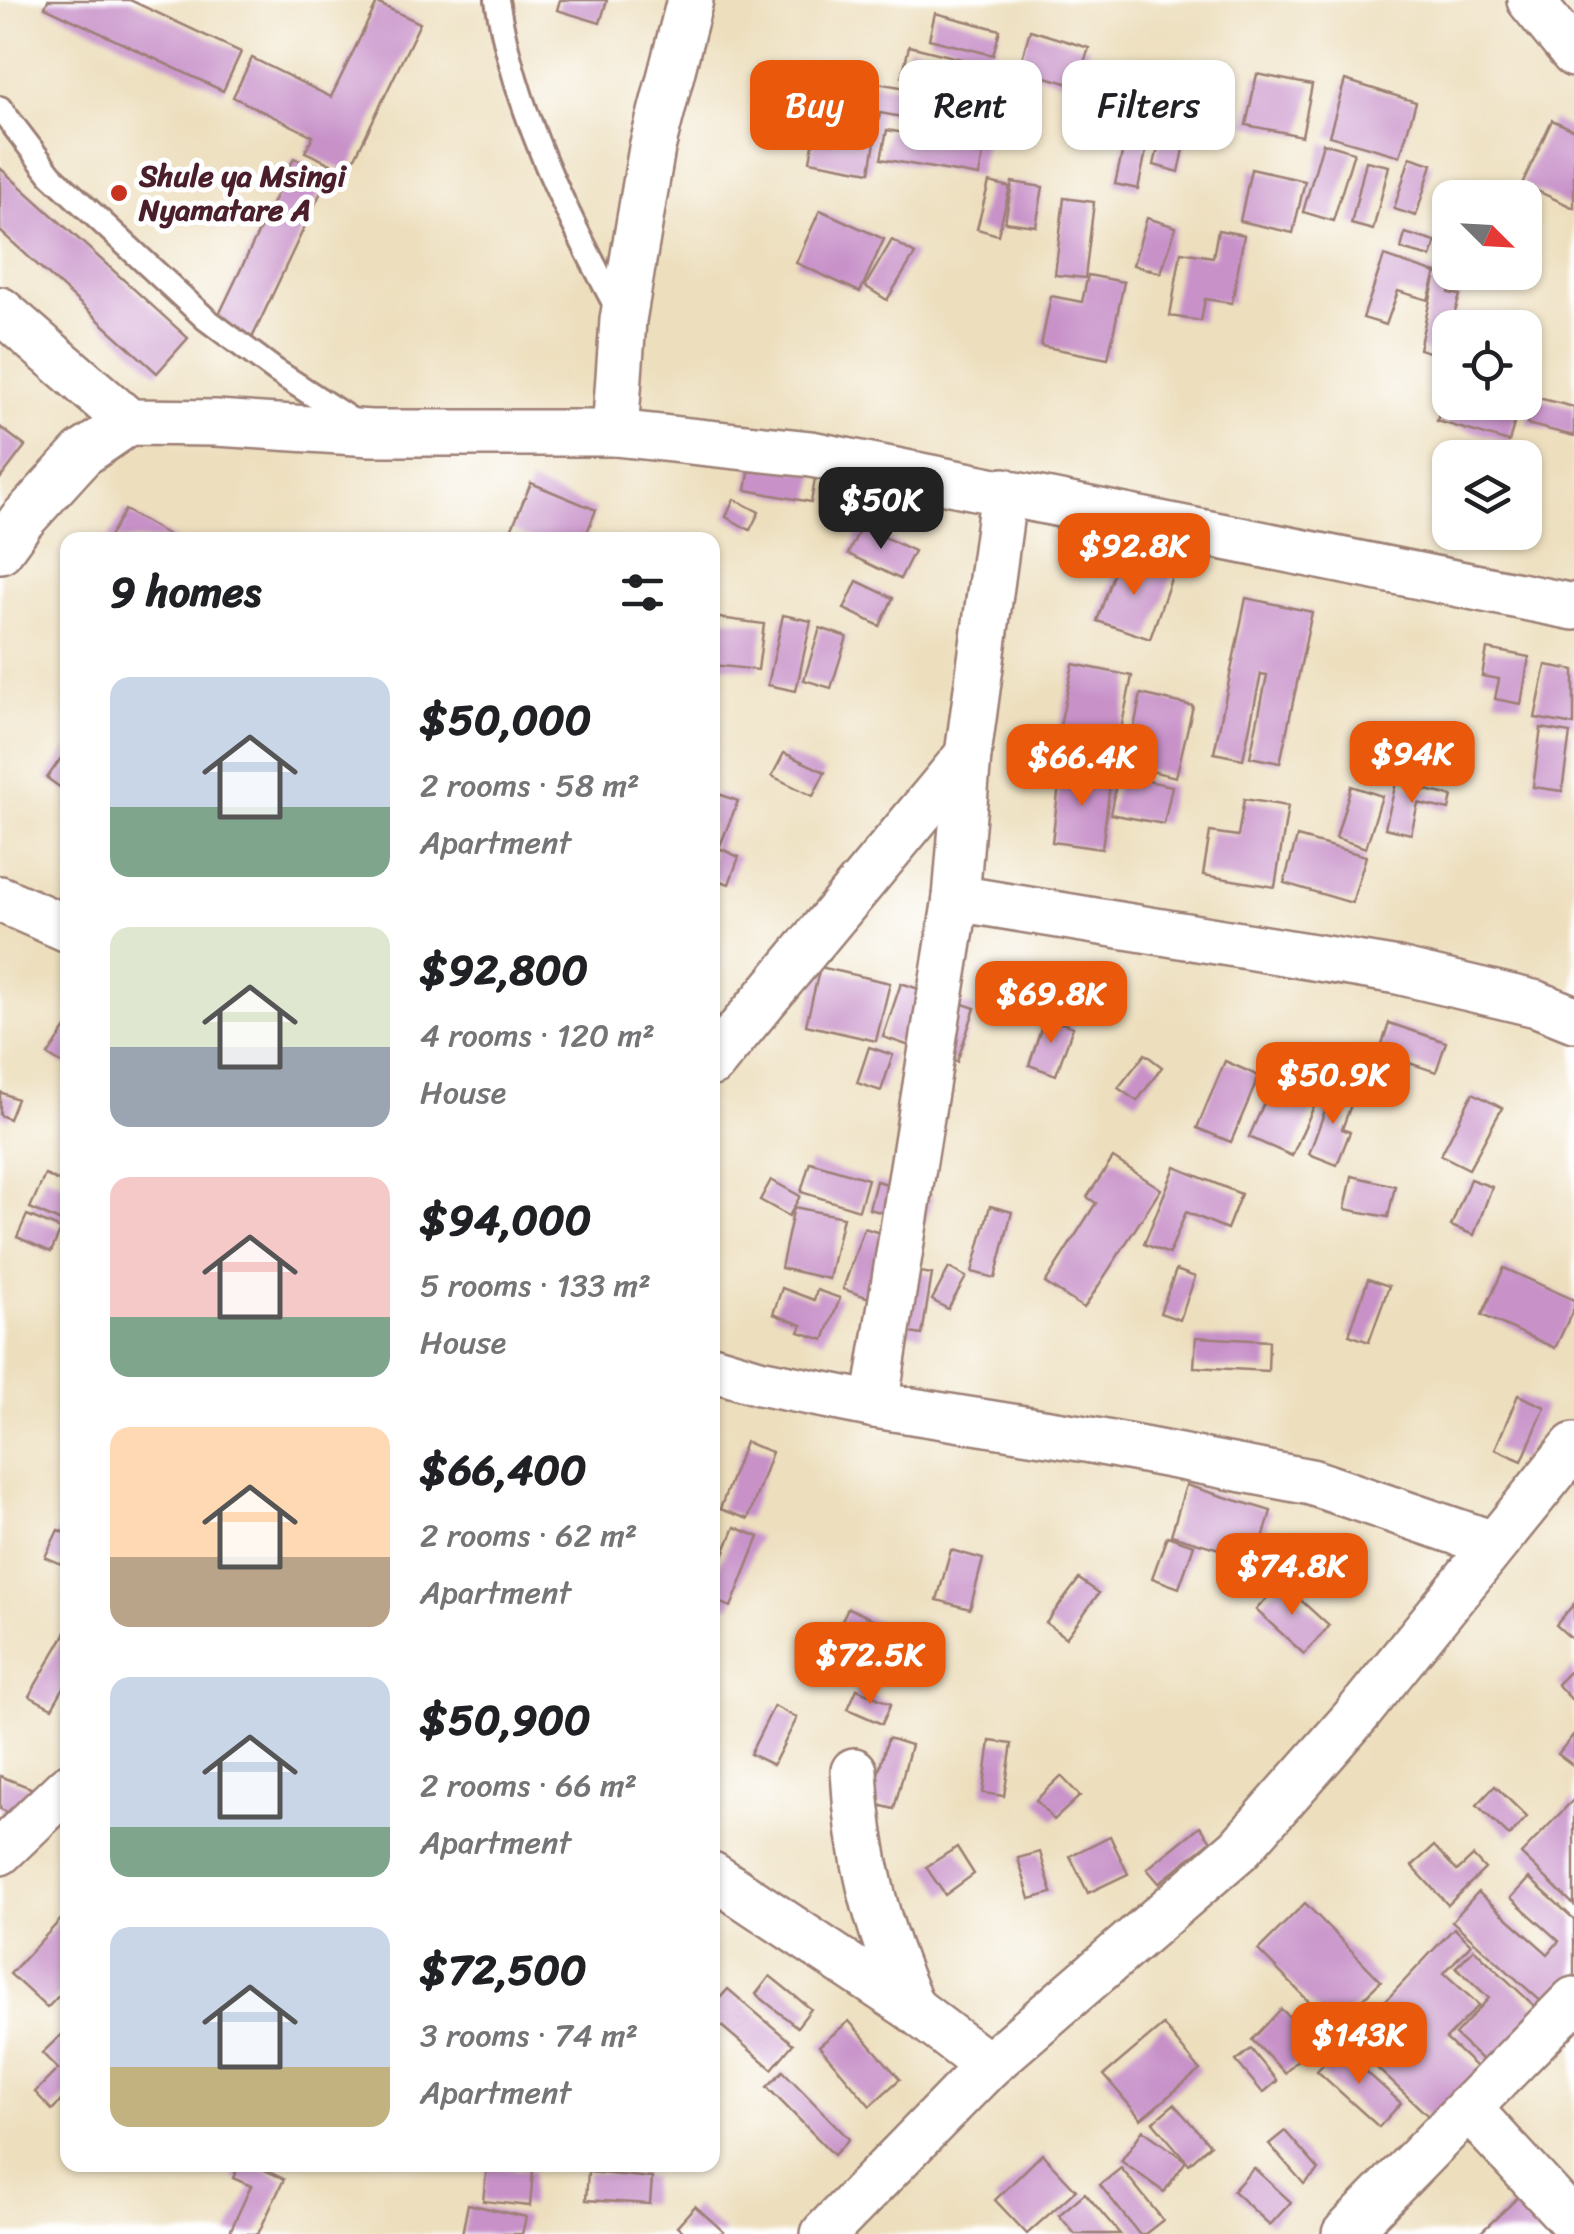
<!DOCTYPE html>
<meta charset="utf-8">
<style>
body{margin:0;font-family:Sriracha,sans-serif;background:#f6f6f6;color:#202124;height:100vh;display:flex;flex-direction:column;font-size:38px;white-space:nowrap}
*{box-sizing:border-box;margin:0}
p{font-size:32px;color:#757577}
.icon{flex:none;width:55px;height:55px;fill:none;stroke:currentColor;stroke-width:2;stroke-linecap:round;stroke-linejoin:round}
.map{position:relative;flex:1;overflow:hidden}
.side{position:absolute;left:60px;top:532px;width:660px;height:1640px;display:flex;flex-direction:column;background:#fff;border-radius:20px;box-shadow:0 2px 8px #0004}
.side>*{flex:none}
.banner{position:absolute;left:750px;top:60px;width:672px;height:90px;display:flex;gap:20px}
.needle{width:65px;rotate:114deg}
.fabs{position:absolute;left:1432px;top:180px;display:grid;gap:20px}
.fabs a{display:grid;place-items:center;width:110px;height:110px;border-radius:20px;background:#fff;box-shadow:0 2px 8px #0004;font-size:50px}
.price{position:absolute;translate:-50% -85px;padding:0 22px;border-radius:20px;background:#ea580c;color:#fff;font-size:32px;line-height:65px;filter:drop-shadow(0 2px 5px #0008)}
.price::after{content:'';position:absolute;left:50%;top:60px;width:30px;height:22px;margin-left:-15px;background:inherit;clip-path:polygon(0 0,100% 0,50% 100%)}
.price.active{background:#222;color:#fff}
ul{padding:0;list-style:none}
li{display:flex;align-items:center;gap:30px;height:250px;padding:0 50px}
li span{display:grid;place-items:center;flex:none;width:280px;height:200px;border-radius:20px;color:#555}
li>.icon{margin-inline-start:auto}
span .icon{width:120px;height:120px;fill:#fffc;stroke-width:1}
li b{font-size:42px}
h2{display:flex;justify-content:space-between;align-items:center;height:120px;padding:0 50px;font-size:42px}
.pill{padding:0 35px;border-radius:20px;background:#fff;box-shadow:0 2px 8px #0004;font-size:35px;line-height:90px}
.pill.active{background:#ea580c;color:#fff}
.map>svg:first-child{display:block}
.building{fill:#c892c9}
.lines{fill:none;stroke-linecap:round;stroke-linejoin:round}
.lane-casing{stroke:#9c7f74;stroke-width:28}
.street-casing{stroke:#9c7f74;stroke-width:50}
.lane{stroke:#fff;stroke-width:22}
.street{stroke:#fff;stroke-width:45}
.poi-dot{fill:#c8321e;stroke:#fff;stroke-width:4}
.labels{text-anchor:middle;stroke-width:10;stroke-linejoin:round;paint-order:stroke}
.poi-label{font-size:30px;font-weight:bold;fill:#4a1f2b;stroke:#fff;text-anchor:start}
</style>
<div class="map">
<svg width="1574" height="2234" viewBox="0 0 1574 2234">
<rect width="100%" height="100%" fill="#fff"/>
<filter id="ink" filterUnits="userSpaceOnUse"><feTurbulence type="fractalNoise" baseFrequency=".01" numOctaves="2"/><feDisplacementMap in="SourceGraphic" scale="20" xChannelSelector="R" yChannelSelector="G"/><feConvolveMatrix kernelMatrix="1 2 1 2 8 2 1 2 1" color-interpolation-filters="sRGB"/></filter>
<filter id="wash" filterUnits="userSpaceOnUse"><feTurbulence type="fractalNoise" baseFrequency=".0048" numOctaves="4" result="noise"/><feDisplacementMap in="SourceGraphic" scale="40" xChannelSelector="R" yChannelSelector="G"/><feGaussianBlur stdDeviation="2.25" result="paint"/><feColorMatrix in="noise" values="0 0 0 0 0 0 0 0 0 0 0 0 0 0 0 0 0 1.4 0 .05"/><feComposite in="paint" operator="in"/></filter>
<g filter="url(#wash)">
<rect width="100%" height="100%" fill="#eddfbe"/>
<g id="blocks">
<g class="building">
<polygon points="48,0 130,0 241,52 223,91 45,7"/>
<polygon points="560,0 607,0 600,23 557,10"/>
<polygon points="377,3 420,23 348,172 305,152 313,136 233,97 252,58 331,97"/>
<polygon points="935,13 1000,30 993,55 929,39"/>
<polygon points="1030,30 1089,48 1076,86 1019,69"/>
<polygon points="909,46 978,63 969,94 902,77"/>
<polygon points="826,74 992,103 979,176 881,159 887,130 959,143 962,128 880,113 870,172 810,161"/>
<polygon points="1257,74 1312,85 1302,136 1246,125"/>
<polygon points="1345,80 1416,102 1400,156 1329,136"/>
<polygon points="1167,109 1192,114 1179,172 1154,165"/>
<polygon points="1552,120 1574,130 1574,208 1522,184"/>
<polygon points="1128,127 1150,132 1138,189 1115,184"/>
<polygon points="1323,143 1354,152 1333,221 1303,212"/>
<polygon points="1410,157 1432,164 1416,216 1394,209"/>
<polygon points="294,158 329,175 252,338 216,321"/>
<polygon points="1366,161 1389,166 1373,230 1351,224"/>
<polygon points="0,168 188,338 157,373 0,231"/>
<polygon points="1251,169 1305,181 1293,233 1240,221"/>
<polygon points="989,182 1010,187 998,235 977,229"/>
<polygon points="1012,182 1043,187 1036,226 1005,222"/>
<polygon points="1064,198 1094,202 1085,278 1055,275"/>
<polygon points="820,210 884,239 860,292 796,263"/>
<polygon points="1147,218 1176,227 1161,273 1133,265"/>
<polygon points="1218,230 1244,235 1232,303 1205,299 1201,321 1170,316 1181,252 1213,257"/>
<polygon points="1405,233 1436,242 1431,257 1401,249"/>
<polygon points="892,240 915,254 887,300 865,286"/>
<polygon points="1384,256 1436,273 1428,300 1398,291 1386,325 1363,318"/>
<polygon points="1436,273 1453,279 1449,293 1460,295 1442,356 1419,349"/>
<polygon points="1088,275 1124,282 1108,359 1041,346 1051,296 1082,302"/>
<polygon points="1449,380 1450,402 1520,402 1509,442 1437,421"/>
<polygon points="1534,397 1574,407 1574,436 1527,424"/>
<polygon points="0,427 25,446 0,479"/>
<polygon points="751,462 816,473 811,502 746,490"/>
<polygon points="531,483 596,510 584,540 534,540 511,530"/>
<polygon points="734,499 759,512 750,530 726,517"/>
<polygon points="125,510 177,540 107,540"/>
<polygon points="861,526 914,551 900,579 848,554"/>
<polygon points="1119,557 1172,576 1150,639 1097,621"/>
<polygon points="857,581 893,598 880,626 844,609"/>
<polygon points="1246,598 1312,612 1280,763 1250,757 1267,675 1261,674 1243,759 1214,753"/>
<polygon points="783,615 811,621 796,691 768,685"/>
<polygon points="712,617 764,624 758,670 712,665"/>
<polygon points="820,628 847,637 831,688 804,680"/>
<polygon points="1487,649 1529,657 1521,704 1495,699 1499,679 1482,676"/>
<polygon points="1073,664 1132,676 1115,758 1056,745"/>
<polygon points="1546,665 1574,670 1574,725 1535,718"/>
<polygon points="1141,694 1193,706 1176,777 1126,765"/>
<polygon points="1541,728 1570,733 1562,791 1533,787"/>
<polygon points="68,748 68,793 47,778"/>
<polygon points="784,753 825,772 813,796 772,776"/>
<polygon points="1061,769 1111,775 1102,849 1052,842"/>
<polygon points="1118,775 1172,786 1164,824 1110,814"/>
<polygon points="1396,783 1452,796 1449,810 1418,803 1411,834 1385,828"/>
<polygon points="1351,786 1382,796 1366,848 1336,838"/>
<polygon points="716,793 738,801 719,848 739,857 729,884 712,878 712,803"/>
<polygon points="1244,799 1288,806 1275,887 1203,875 1210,832 1238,836"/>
<polygon points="1297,837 1366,856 1352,903 1284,883"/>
<polygon points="820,967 890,983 876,1041 806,1025"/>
<polygon points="901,983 975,1008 957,1062 883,1037"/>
<polygon points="1045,1017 1073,1027 1056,1075 1029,1065"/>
<polygon points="1389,1023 1446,1042 1436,1072 1379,1053"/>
<polygon points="68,1025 68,1063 66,1066 48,1055"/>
<polygon points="869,1047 893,1055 881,1091 857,1083"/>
<polygon points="1145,1054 1162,1067 1137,1101 1118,1088"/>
<polygon points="1225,1061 1259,1076 1231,1142 1197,1128"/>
<polygon points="1272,1085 1315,1104 1292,1156 1249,1137"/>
<polygon points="1334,1086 1355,1094 1342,1129 1350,1132 1337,1165 1309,1154"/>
<polygon points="0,1092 17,1099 9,1119 0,1115"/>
<polygon points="1473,1093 1502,1108 1469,1169 1441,1155"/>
<polygon points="1113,1158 1161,1189 1084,1308 1045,1283 1096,1203 1087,1197"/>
<polygon points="810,1162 868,1179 859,1210 801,1192"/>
<polygon points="1175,1167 1241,1194 1227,1229 1186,1212 1169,1254 1144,1244"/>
<polygon points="45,1175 68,1185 68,1225 30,1208"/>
<polygon points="1352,1176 1395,1186 1388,1217 1345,1209"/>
<polygon points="1470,1179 1492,1187 1474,1235 1451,1226"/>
<polygon points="771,1180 800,1196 789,1216 760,1200"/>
<polygon points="876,1181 933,1196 925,1223 869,1209"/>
<polygon points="990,1206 1012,1212 995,1278 972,1272"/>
<polygon points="794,1207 843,1217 829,1279 781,1268"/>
<polygon points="27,1215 61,1229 51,1252 17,1237"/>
<polygon points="864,1228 910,1242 890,1305 843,1289"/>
<polygon points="949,1268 966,1277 948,1309 932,1300"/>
<polygon points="1504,1268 1574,1300 1574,1308 1555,1348 1482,1315"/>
<polygon points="908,1270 932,1274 922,1335 899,1331"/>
<polygon points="1176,1270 1195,1277 1180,1320 1160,1313"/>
<polygon points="1368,1279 1389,1286 1369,1342 1349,1335"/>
<polygon points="782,1288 814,1300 817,1290 840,1298 824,1340 799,1332 802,1325 773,1314"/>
<polygon points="1196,1337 1269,1341 1268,1371 1194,1367"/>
<polygon points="1518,1395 1545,1407 1522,1461 1495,1449"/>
<polygon points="745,1442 772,1452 748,1519 720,1509"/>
<polygon points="1186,1485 1271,1511 1257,1560 1171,1535"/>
<polygon points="735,1527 759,1537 731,1607 712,1600 712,1582"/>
<polygon points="58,1530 68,1534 68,1567 45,1557"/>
<polygon points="1167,1536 1194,1545 1179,1588 1152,1578"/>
<polygon points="951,1550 983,1559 970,1609 937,1600"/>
<polygon points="1079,1579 1099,1593 1066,1638 1046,1623"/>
<polygon points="1281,1582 1329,1626 1304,1654 1256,1610"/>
<polygon points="1574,1604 1574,1641 1556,1625"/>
<polygon points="848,1608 882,1623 874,1640 840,1624"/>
<polygon points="68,1629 68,1680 52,1708 29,1696"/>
<polygon points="1574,1667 1574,1702 1557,1684"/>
<polygon points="857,1689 891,1704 882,1724 848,1709"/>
<polygon points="774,1706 797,1718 773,1765 750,1754"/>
<polygon points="1574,1734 1574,1766 1558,1754"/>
<polygon points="888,1738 911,1745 894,1809 870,1803"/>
<polygon points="990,1741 1012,1744 1004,1796 983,1793"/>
<polygon points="0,1776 31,1788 20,1817 0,1809"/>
<polygon points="1061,1776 1080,1796 1054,1820 1036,1800"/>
<polygon points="1495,1786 1527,1817 1509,1836 1477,1805"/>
<polygon points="1574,1799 1574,1905 1521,1854"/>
<polygon points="1200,1826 1211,1841 1159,1883 1147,1869"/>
<polygon points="1110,1836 1128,1874 1088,1893 1070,1856"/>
<polygon points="1434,1846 1457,1871 1473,1856 1485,1869 1448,1905 1412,1866"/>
<polygon points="957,1847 974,1874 945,1895 926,1867"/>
<polygon points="1040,1852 1052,1893 1030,1899 1018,1858"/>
<polygon points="1529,1878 1574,1919 1574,1994 1556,2015 1452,1921 1478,1892 1548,1954 1559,1941 1511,1898"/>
<polygon points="1305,1903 1381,1981 1334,2027 1258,1950"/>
<polygon points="65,1915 68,1918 68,1986 47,2008 10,1974"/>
<polygon points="1454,1928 1471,1944 1444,1973 1479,2005 1446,2039 1488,2078 1441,2128 1348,2041"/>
<polygon points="1474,1949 1543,2014 1492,2069 1455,2035 1489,1998 1456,1967"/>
<polygon points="770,1976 811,2009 797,2027 756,1994"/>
<polygon points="728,1989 793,2044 772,2069 712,2018 712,2007"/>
<polygon points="1281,2009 1315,2041 1285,2073 1252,2040"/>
<polygon points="849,2021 900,2079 870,2106 819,2046"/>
<polygon points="1163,2025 1200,2070 1141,2119 1104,2075"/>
<polygon points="61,2035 68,2042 68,2094 52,2110 35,2092 58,2069 42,2053"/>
<polygon points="1339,2047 1401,2103 1379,2127 1317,2071"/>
<polygon points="1251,2049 1277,2081 1263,2093 1236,2061"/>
<polygon points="783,2071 849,2139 834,2155 767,2087"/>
<polygon points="1174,2104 1210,2145 1189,2164 1153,2122"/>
<polygon points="1143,2130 1186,2161 1164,2192 1121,2161"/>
<polygon points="1285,2131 1319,2170 1304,2184 1269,2144"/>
<polygon points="1042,2154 1076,2190 1027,2234 995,2200"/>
<polygon points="239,2165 254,2165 284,2179 258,2234 229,2234 251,2186 233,2178"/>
<polygon points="487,2166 533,2171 530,2206 483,2201"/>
<polygon points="1121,2168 1163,2220 1145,2234 1139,2234 1100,2185"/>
<polygon points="1254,2168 1291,2202 1270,2225 1233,2191"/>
<polygon points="588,2172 652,2178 650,2204 586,2200"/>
<polygon points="1529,2187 1570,2234 1479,2234"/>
<polygon points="1085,2193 1120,2234 1075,2234 1059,2215"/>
<polygon points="468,2204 526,2217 522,2234 462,2234"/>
<polygon points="695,2206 724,2232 722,2234 686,2234 677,2226"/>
</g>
</g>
</g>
<g filter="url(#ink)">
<use href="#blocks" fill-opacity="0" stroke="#9c7f74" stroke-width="2.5"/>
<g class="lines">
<defs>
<g id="lane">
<path d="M497,0C515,111 566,214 619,312"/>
<polyline points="0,108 51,175 206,319 276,371 359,425"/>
</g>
<g id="street">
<polyline points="1530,0 1574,54"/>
<polyline points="0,310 129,422"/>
<polyline points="615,433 623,320 652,148 690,0"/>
<polyline points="0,550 21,521 82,454 129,422 216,423 371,433 615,433 811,454 1574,607"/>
<polyline points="956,898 1398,971 1537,1004 1574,1019"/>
<polyline points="0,899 68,929"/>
<polyline points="712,1063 968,755"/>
<polyline points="712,1368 759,1382 875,1405 1080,1438 1311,1482 1493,1544"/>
<polyline points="875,1405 956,898 968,755 1004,491"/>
<path d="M854,1771C858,1858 877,1928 912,2008"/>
<polyline points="0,1852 68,1787"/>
<polyline points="712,1875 912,2008 988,2066"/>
<polyline points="1468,2108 1574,2223"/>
<polyline points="824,2234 988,2066 1239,1849 1356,1716 1574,1446"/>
<polyline points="1345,2234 1574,2000"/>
</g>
</defs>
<use href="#lane" class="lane-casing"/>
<use href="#street" class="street-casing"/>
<use href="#lane" class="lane"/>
<use href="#street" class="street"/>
</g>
</g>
<circle class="poi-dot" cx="119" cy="193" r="10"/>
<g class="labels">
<g class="poi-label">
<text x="139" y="186">Shule ya Msingi<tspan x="139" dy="34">Nyamatare A</tspan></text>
</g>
</g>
</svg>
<div class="fabs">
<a><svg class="needle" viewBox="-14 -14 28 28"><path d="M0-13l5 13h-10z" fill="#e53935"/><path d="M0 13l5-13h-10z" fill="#757577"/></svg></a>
<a><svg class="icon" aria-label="locate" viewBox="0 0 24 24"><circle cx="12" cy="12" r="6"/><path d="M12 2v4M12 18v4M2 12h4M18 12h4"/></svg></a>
<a><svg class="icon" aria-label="layers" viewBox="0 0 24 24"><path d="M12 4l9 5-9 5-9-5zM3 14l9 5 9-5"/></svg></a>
</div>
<b class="price active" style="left:881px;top:552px">$50K</b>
<b class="price" style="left:1134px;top:598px">$92.8K</b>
<b class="price" style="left:1412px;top:806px">$94K</b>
<b class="price" style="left:1082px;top:809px">$66.4K</b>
<b class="price" style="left:1051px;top:1046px">$69.8K</b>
<b class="price" style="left:1333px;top:1127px">$50.9K</b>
<b class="price" style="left:1292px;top:1618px">$74.8K</b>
<b class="price" style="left:870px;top:1707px">$72.5K</b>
<b class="price" style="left:1359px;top:2087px">$143K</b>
<div class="banner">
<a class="pill active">Buy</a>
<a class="pill">Rent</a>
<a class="pill">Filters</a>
</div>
<section class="side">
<h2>9 homes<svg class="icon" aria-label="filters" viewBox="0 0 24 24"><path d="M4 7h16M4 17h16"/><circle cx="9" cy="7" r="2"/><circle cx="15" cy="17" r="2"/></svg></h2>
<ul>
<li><span style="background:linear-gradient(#c9d6e8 65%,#7fa58c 0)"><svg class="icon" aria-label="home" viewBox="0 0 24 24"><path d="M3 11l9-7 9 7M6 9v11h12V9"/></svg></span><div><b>$50,000</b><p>2 rooms · 58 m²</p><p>Apartment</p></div></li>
<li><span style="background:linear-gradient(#dfe7d0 60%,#9aa5b1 0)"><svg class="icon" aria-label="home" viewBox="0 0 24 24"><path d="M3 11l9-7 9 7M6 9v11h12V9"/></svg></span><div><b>$92,800</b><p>4 rooms · 120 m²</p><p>House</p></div></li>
<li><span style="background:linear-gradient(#f6c9c9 70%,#7fa58c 0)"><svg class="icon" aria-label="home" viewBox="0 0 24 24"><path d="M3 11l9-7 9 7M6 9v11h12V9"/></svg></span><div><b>$94,000</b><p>5 rooms · 133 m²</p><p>House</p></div></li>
<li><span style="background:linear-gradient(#ffd9b3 65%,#b9a48a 0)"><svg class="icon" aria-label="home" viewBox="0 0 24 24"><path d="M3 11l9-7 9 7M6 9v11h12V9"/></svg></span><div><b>$66,400</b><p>2 rooms · 62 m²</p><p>Apartment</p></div></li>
<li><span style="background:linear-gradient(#c9d6e8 75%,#7fa58c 0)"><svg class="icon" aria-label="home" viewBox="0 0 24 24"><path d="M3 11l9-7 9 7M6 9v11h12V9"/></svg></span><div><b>$50,900</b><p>2 rooms · 66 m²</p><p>Apartment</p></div></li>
<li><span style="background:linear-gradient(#c9d6e8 70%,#c2b280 0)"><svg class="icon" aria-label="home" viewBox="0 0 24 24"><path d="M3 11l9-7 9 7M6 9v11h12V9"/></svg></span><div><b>$72,500</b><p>3 rooms · 74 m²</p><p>Apartment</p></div></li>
</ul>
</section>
</div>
